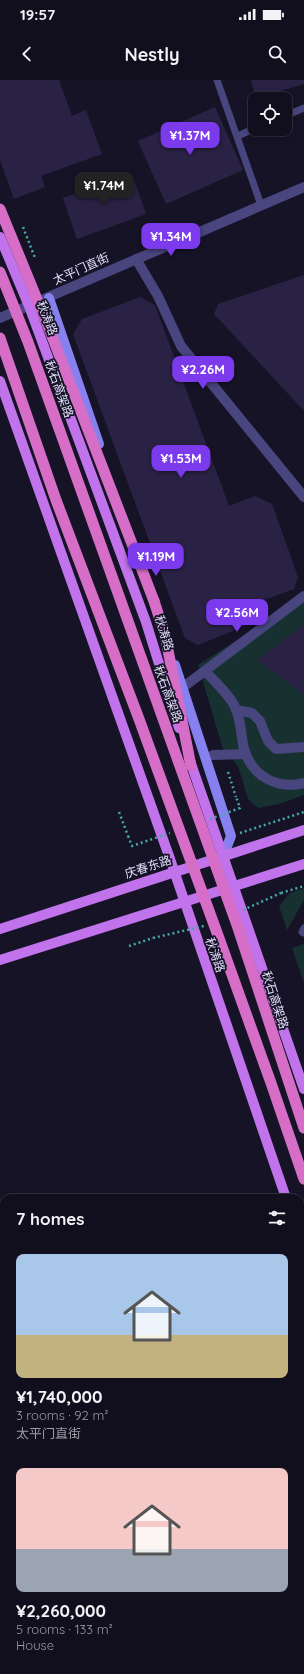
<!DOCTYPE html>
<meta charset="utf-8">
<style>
body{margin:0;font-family:Quicksand,"Noto Sans SC",sans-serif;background:#1e1c2a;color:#f1f3f6;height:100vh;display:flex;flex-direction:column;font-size:15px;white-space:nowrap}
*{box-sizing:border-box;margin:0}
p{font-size:13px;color:#9c9ca4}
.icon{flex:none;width:22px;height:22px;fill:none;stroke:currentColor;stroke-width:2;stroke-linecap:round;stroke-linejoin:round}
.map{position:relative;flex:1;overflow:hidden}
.details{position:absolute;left:0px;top:1114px;width:304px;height:480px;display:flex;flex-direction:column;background:#110e1d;border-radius:12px 12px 0 0;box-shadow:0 2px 6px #0003,0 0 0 1px #302e3b}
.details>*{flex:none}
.controls{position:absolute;left:248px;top:12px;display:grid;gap:8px}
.controls a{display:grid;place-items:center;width:44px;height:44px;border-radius:8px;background:#110e1d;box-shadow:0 2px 6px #0003,0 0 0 1px #302e3b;font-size:20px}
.price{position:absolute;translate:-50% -34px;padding:0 9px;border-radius:8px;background:#7c3aed;color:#fff;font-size:13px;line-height:26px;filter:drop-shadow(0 1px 2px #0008)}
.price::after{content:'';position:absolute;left:50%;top:24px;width:12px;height:9px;margin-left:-6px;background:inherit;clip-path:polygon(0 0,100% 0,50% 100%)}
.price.on{background:#222;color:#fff}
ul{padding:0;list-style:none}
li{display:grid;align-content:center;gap:8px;height:212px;padding:0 16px}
li span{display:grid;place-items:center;height:124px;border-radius:8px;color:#555}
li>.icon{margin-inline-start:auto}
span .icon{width:72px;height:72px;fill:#fffc;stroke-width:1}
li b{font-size:17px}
h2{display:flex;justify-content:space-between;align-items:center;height:48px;padding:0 16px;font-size:17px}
.status{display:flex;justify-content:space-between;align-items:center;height:28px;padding:0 20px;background:#110e1d;direction:ltr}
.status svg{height:11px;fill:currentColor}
header{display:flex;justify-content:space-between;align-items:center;height:52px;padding:0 16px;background:#110e1d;font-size:18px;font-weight:800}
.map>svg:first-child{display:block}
.green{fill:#173030}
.building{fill:#2a2245}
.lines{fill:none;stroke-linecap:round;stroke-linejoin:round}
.path{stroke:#41aba7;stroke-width:2.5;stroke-dasharray:2 3;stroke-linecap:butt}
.service{stroke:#48457f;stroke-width:7}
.pedestrian{stroke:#48457f;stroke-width:10}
.minor{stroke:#48457f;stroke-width:10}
.tertiary{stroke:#48457f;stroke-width:10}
.secondary{stroke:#8681ee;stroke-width:10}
.primary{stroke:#c173ec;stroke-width:10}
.trunk{stroke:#d66ec8;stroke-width:11}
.path-bridge{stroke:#41aba7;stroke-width:2.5;stroke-dasharray:2 3;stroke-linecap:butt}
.trunk-bridge{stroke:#d66ec8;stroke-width:11}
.labels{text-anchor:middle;stroke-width:3.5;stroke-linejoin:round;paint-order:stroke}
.street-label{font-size:12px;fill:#e1defb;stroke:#171327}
</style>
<div class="status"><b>19:57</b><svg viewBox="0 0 49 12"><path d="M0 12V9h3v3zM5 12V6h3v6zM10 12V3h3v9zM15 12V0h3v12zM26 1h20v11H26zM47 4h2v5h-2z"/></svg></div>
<header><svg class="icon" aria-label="back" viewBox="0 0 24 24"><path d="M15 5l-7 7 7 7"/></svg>Nestly<svg class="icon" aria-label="search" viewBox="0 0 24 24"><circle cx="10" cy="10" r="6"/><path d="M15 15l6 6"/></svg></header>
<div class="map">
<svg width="304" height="1594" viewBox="0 0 304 1594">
<rect width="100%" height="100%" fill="#171327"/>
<g class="green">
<polygon points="304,517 304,715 279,724 258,728 248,719 238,686 223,669 198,585"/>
<polygon points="304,808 304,820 287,850 279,826 290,813"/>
<polygon points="304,864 304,903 292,868"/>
</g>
<g class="building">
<polygon points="0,0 59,0 72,36 86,30 102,74 41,96 45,107 14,119 0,80"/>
<polygon points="251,0 304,0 304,4 256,18"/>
<polygon points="215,27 243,90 166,124 138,61"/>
<polygon points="132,94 146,134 77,159 63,118"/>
<polygon points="304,195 304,331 214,234 218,224"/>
<polygon points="140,217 155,225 229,426 255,416 272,424 298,497 294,509 264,520 266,525 255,542 198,565 185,558 73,254 82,239"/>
<polygon points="304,544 304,615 257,580"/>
</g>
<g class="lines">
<g class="path">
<polyline points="23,147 35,178"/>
<polyline points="228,692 236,717"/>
<polyline points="119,732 128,756"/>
<polyline points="240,753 304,732"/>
<polyline points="281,813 304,806"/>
<polyline points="129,866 153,858"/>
</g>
<g class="service">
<polyline points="217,0 261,125"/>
<polyline points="285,36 304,28"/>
<polyline points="238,56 255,48"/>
<polyline points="304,848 302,852 304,853"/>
</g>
<g class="pedestrian">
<path d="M205,591C215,602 230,615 236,629C241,641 241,656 244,669C252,696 277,710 304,703"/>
<polyline points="236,630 252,633 260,641 268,661 276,669 304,667"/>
<polyline points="213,675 246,674"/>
</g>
<g class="minor">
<polyline points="136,179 158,216 181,266 304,417"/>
<polyline points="182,608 304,516"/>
<polyline points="300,1550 304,1549"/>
<polyline points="0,1560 4,1572"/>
<polyline points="10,1590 12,1594"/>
<polyline points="288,1590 289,1594"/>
<polyline points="167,1594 180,1590"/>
</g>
<polyline class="tertiary" points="0,238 304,107"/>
<g class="secondary">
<polyline points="49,218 99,364"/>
<polyline points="175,585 231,756 223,777"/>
</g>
<g class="primary">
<polyline points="0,157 29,226 146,542 179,648"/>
<polyline points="0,301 169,776 286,1118"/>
<polyline points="189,678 304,1009"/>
<polyline points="0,849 304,750"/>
<polyline points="0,880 304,784"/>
<polyline points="300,1157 304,1168"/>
</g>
<polyline class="trunk" points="154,521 165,555 191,686"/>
<g class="path-bridge">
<polyline points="210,739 240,728 236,717"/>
<polyline points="128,756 132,766 170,753"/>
<polyline points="243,830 281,813"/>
<polyline points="153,858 204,846"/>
</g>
<g class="trunk-bridge">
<polyline points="0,129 50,251 154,521"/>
<polyline points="0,192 28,262 238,848 304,1048"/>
<polyline points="0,258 56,420 139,639 216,850 271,1003 304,1099"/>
</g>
</g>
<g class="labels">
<g class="street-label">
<text transform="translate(81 189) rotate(-24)" y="4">太平门直街</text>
<text transform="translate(47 238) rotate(69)" y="4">秋涛路</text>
<text transform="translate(59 309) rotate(70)" y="4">秋石高架路</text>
<text transform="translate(164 553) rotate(72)" y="4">秋涛路</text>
<text transform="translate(168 614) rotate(70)" y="4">秋石高架路</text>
<text transform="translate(148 787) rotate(-18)" y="4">庆春东路</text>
<text transform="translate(215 875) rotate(71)" y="4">秋涛路</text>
<text transform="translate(275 920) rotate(72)" y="4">秋石高架路</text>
</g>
</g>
</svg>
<div class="controls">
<a><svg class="icon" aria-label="locate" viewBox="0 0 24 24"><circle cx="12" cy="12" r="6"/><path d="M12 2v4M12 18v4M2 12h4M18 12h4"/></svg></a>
</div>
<b class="price" style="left:190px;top:76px">¥1.37M</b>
<b class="price on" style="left:104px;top:126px">¥1.74M</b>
<b class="price" style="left:171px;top:177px">¥1.34M</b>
<b class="price" style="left:203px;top:310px">¥2.26M</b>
<b class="price" style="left:181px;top:399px">¥1.53M</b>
<b class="price" style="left:156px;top:497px">¥1.19M</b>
<b class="price" style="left:237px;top:553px">¥2.56M</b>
<section class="details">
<h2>7 homes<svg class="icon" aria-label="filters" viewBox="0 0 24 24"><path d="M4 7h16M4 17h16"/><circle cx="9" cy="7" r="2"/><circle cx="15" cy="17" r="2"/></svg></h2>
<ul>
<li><span style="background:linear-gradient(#a9c7e8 65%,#c2b280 0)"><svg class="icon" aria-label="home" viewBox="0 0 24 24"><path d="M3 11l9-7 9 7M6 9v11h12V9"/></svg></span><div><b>¥1,740,000</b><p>3 rooms · 92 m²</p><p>太平门直街</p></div></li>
<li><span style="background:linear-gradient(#f6c9c9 65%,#9aa5b1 0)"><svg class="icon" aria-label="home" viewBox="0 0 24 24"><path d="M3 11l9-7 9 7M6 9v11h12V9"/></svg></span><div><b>¥2,260,000</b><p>5 rooms · 133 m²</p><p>House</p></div></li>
</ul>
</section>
</div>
